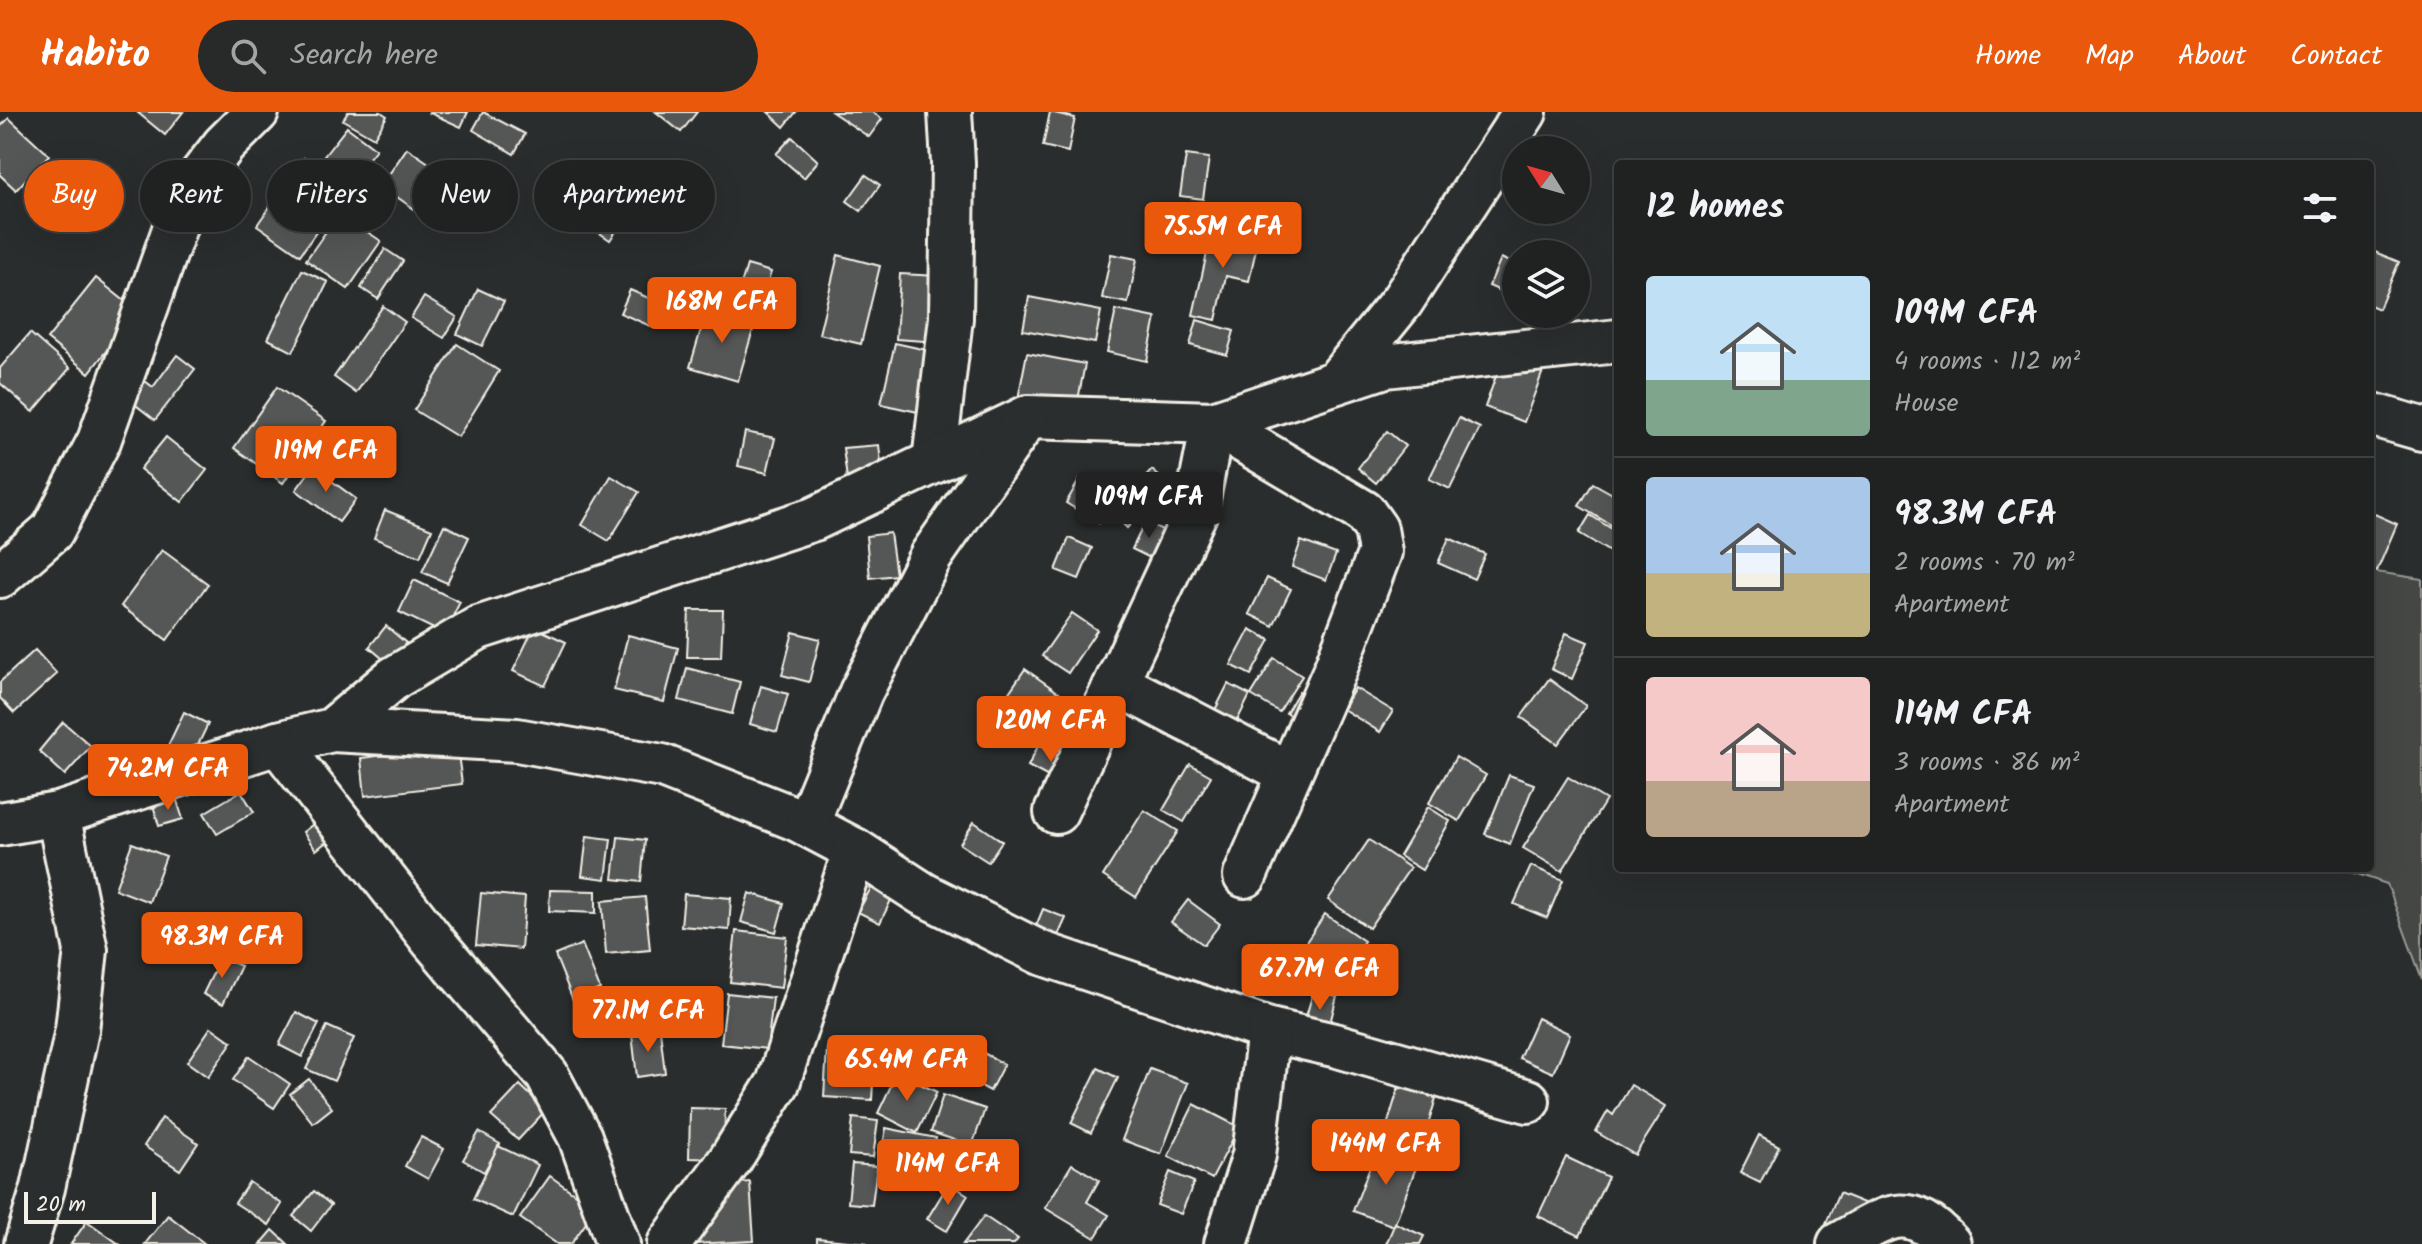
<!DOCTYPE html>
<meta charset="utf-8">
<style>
body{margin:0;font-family:Kalam,sans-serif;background:#282a2a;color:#f1f3f6;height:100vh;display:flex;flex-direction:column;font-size:30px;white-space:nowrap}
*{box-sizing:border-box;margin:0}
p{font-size:26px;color:#a2a4a5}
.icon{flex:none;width:44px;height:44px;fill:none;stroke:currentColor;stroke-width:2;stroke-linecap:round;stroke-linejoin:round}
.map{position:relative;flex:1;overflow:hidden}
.drawer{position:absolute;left:1614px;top:48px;width:760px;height:712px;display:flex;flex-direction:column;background:#202222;border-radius:8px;box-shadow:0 8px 32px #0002,0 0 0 2px #3d3f40}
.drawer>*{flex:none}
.top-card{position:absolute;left:24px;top:48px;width:760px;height:72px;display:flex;gap:16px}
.needle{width:52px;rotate:307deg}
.controls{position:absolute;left:1502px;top:24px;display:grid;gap:16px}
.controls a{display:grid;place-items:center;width:88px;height:88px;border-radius:50%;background:#202222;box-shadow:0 8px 32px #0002,0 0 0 2px #3d3f40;font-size:40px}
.scale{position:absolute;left:24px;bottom:20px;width:132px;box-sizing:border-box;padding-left:8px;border:4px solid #f4f1e8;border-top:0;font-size:22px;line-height:28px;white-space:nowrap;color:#f4f1e8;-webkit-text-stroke:6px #2a2d2e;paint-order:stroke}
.price{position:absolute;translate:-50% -68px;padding:0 18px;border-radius:8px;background:#ea580c;color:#fff;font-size:26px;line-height:52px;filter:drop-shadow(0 2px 4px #0008)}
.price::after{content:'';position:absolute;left:50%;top:48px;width:24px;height:18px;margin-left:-12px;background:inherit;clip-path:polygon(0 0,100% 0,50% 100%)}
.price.active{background:#222;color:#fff}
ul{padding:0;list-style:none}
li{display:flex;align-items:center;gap:24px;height:200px;padding:0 32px}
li+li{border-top:2px solid #3d3f40}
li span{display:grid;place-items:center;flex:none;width:224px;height:160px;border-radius:8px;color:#555}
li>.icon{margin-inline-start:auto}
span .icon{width:96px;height:96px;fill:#fffc;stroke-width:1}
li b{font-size:34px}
h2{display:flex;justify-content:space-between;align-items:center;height:96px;padding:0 32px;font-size:34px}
.chip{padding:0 28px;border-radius:36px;background:#202222;box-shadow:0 8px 32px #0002,0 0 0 2px #3d3f40;font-size:28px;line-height:72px}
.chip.active{background:#ea580c;color:#fff}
header{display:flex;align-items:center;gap:48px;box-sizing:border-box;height:112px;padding:0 40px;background:#ea580c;color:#fff}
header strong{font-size:38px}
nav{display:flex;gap:44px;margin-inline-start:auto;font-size:28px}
.search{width:560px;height:72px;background:#282a2a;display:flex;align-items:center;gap:20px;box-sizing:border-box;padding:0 28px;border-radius:44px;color:#a2a4a5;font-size:30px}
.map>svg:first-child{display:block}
.green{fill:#444645;stroke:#9c9c96;stroke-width:2}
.building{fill:#555756;stroke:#f4f1e8;stroke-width:2}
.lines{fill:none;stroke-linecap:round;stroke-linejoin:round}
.street-casing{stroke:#f4f1e8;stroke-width:48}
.street{stroke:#2a2d2e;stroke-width:42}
</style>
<header>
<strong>Habito</strong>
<div class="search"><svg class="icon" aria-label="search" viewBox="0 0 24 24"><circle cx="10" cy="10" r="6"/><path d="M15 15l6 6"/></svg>Search here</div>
<nav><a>Home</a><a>Map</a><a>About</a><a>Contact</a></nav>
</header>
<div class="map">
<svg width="2422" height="1132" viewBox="0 0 2422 1132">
<rect width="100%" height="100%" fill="#2a2d2e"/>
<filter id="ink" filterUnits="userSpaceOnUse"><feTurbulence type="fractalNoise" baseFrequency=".0125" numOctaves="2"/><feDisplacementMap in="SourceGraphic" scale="16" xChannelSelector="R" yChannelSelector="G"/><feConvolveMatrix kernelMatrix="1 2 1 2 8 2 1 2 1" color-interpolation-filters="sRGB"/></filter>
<g filter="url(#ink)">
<polygon class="green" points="2370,459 2422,467 2422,867 2387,772 2340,756 2370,756"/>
<g class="building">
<polygon points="137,0 183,0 165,23"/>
<polygon points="348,0 381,0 387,4 374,26 343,8"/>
<polygon points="428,0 468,0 461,15"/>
<polygon points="483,0 525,22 514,42 473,18"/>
<polygon points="656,0 697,0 681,20"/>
<polygon points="768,0 796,0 784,15"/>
<polygon points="832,0 872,0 882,7 869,25"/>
<polygon points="1050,0 1075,6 1068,40 1043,34"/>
<polygon points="9,6 49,43 16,78 0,63 0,15"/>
<polygon points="347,15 376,37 350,70 321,48"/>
<polygon points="792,25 818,49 804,66 776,42"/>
<polygon points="407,36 449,65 423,103 381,74"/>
<polygon points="1186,43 1209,46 1203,87 1180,84"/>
<polygon points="304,46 347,76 300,143 257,113"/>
<polygon points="866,63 880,73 861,99 847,89"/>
<polygon points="592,88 623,109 610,128 579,107"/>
<polygon points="339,101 381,129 348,177 306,148"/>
<polygon points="1212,119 1258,128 1249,169 1226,164 1216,208 1193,203"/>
<polygon points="385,137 403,149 378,187 361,176"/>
<polygon points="2370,138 2399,150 2379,197 2370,193"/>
<polygon points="1111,142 1137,147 1128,191 1102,186"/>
<polygon points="838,143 880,154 861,232 819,222"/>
<polygon points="1501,146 1516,153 1516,186 1489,174"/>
<polygon points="747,153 771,160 757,205 733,198"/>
<polygon points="302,158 328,170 293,240 268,227"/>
<polygon points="900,162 958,165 954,231 896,227"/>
<polygon points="96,166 137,199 89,261 47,227"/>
<polygon points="478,177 504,189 482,234 457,222"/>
<polygon points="630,178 665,193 655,216 620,201"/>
<polygon points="424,185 457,205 444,226 411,206"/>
<polygon points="1029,185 1101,199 1095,231 1023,218"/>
<polygon points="383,194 405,210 356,281 334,265"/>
<polygon points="707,197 755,211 738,269 690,255"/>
<polygon points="1116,198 1156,206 1147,249 1107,240"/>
<polygon points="1197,208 1234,219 1227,243 1190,233"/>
<polygon points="30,221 70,256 33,300 0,271 0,256"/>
<polygon points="895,231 954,244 941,305 881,292"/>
<polygon points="457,232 499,259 458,325 414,298"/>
<polygon points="1507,233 1547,248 1524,310 1485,295"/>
<polygon points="1027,241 1085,252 1076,298 1018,287"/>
<polygon points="177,243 195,257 155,308 118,279 133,260 153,275"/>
<polygon points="277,275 326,309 283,371 234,336"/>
<polygon points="1459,306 1480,316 1450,377 1429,367"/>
<polygon points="1387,319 1405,334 1376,371 1358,356"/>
<polygon points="745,320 775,326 767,361 738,354"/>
<polygon points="166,325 207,358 182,390 140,357"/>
<polygon points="879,333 883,370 848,375 843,336"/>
<polygon points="313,355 356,387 339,410 296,378"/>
<polygon points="1152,358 1168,372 1127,416 1112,401"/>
<polygon points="611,364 639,380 609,429 582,413"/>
<polygon points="1080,367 1113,387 1099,411 1066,391"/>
<polygon points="1593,371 1618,385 1618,417 1579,394"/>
<polygon points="385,398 432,417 420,445 374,426"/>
<polygon points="2370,400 2397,412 2377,459 2370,456"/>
<polygon points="1590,403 1618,421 1618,433 1613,442 1579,421"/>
<polygon points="1145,410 1165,419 1152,447 1132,437"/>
<polygon points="444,413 469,425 447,471 422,460"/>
<polygon points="890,421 896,463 870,466 866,424"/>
<polygon points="1069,426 1092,436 1079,467 1056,458"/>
<polygon points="1449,426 1485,442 1474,467 1438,451"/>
<polygon points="1301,429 1336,442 1326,468 1292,455"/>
<polygon points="162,438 208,472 167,528 121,494"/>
<polygon points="1267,466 1291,477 1273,514 1249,502"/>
<polygon points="414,468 460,490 444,522 399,500"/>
<polygon points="689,498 723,498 721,545 687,545"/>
<polygon points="1072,501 1097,518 1068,561 1042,544"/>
<polygon points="386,514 406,531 389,552 369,535"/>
<polygon points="534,515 566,530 545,574 513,559"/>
<polygon points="1250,517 1270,528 1251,563 1231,553"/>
<polygon points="793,520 820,527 809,570 782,563"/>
<polygon points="1566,521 1588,530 1572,567 1551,557"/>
<polygon points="628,523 678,536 664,590 614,578"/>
<polygon points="35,538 57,562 14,601 0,586 0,570"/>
<polygon points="1274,546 1302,564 1279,600 1251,583"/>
<polygon points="687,556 740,570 732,602 679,588"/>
<polygon points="1025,557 1059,581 1027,627 993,604"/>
<polygon points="1549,567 1586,594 1558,632 1521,605"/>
<polygon points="1228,572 1250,583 1232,619 1210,608"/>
<polygon points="761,574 788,582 777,620 750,612"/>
<polygon points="1355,576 1393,599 1380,620 1343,597"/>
<polygon points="1299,579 1322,592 1309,614 1286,601"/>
<polygon points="184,600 208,612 188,654 164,642"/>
<polygon points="63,610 91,634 65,663 39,639"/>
<polygon points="1039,632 1074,651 1063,673 1028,654"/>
<polygon points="457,634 462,672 365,684 361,646"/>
<polygon points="1456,645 1486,663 1459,709 1429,691"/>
<polygon points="1190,652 1211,664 1184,710 1163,698"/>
<polygon points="1509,663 1534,672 1510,732 1485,722"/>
<polygon points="1568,665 1606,688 1562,759 1523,736"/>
<polygon points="241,679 254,700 217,722 204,701"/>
<polygon points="176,686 183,707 159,714 153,693"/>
<polygon points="1428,695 1450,709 1422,758 1399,744"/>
<polygon points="333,697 347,714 316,738 303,720"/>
<polygon points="1144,698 1178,719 1136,785 1103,764"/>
<polygon points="974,710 1002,729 988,750 960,732"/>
<polygon points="587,724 611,727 606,767 582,764"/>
<polygon points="618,725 645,728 641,770 613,767"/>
<polygon points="1369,728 1410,756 1369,816 1328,788"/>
<polygon points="132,731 166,744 149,790 115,777"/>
<polygon points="1531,754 1563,768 1547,806 1514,792"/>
<polygon points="873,772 894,782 880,811 858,800"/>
<polygon points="550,778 596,779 596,801 549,799"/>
<polygon points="481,781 525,785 521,837 476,833"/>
<polygon points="749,781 784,791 776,820 741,810"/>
<polygon points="684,782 731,786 729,818 681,814"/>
<polygon points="645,785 650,838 606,842 602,789"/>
<polygon points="1188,788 1220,812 1204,833 1171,810"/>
<polygon points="1043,797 1066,806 1051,840 1029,831"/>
<polygon points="1325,802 1364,829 1335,872 1296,845"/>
<polygon points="736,819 787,825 781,876 730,870"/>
<polygon points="582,832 600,877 573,888 555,843"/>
<polygon points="221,845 241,854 223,892 203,882"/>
<polygon points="1314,877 1337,884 1327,923 1303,915"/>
<polygon points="727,881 773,886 767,937 721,932"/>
<polygon points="296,900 319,912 302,945 279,933"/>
<polygon points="1537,906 1570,922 1553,961 1519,946"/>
<polygon points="327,914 354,926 334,969 306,957"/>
<polygon points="211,915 232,930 208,965 187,950"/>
<polygon points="660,918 665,961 637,965 632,922"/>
<polygon points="963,930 1004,952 990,979 949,957"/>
<polygon points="827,936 875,937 872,988 824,985"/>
<polygon points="249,944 290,972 274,996 233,968"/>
<polygon points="1098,956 1118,966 1091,1021 1071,1011"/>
<polygon points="1150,957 1188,971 1161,1042 1122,1028"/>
<polygon points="897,961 937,980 917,1021 878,1001"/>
<polygon points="309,967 332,996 313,1011 290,982"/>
<polygon points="1401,968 1438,979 1420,1041 1382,1030"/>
<polygon points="520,973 546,998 518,1028 491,1004"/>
<polygon points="1631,973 1666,994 1635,1043 1596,1020 1608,999 1613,1003"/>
<polygon points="943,983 985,997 972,1034 931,1020"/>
<polygon points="1194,992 1239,1015 1212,1067 1168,1044"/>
<polygon points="690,996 725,997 724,1047 689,1046"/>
<polygon points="162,1006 198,1031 180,1058 144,1034"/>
<polygon points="853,1006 878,1009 873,1045 849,1043"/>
<polygon points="886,1016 936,1026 930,1053 881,1044"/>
<polygon points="479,1020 500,1032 484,1060 463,1048"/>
<polygon points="1759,1023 1779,1034 1760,1071 1740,1061"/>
<polygon points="421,1025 444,1037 428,1067 405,1054"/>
<polygon points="498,1034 538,1053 513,1105 473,1087"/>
<polygon points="1377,1036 1418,1050 1394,1114 1353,1099"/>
<polygon points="1566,1045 1608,1065 1580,1124 1538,1104"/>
<polygon points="852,1052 877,1054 872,1093 848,1091"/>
<polygon points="1072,1052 1099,1068 1087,1090 1109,1103 1095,1126 1045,1096"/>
<polygon points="1170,1060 1194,1070 1181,1102 1157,1093"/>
<polygon points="550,1064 596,1097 571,1132 557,1132 520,1106"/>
<polygon points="249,1070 282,1092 269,1113 235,1091"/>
<polygon points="750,1070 754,1129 693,1132 689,1075"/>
<polygon points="949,1071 968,1083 947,1119 927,1107"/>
<polygon points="314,1079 331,1093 311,1119 293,1104"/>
<polygon points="1839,1081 1864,1091 1845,1132 1817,1132"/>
<polygon points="168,1103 205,1132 145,1132"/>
<polygon points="984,1104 1018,1127 1014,1132 963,1132"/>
<polygon points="87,1109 119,1132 71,1132"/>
<polygon points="1395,1111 1424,1124 1420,1132 1386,1132"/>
<polygon points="273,1118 288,1132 261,1132"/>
<polygon points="817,1126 868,1131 817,1132"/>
</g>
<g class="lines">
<defs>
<g id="street">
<polyline points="1337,269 1402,189 1525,0"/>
<polyline points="2370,302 2422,317"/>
<polyline points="934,349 951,206 953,51 950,0"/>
<polyline points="0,464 52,419 99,329 187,81 224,33 257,0"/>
<polyline points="1118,572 1289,661"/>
<polyline points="332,618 517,628 662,654 796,707 855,738"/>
<polyline points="278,631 332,618 394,566 478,516 814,407 1028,305 1213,311 1385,254 1618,229"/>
<polyline points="1056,700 1195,402 1213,311 1364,400 1376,417 1380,440 1335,558 1245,764"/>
<polyline points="0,712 58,702 278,631 433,829 547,963 580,1025 618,1132"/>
<polyline points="807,712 861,580 931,444 1027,306"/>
<polyline points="26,1132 43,1076 77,918 86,838 58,702"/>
<polyline points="669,1132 730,1048 778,971 855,738 923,782 1041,841 1269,918 1338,934 1528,989"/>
<polyline points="1226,1132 1254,1043 1269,918"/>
<path d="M1839,1132C1886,1106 1907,1086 1949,1132"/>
</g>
</defs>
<use href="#street" class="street-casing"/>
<use href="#street" class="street"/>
</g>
</g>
</svg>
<div class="controls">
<a><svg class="needle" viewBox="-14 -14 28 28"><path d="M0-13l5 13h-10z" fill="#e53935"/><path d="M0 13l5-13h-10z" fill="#a2a4a5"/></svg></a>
<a><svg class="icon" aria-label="layers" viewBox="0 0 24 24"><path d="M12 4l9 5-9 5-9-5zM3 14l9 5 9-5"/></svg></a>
</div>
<div class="scale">20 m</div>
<b class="price" style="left:1223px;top:158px">75.5M CFA</b>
<b class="price" style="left:722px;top:233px">168M CFA</b>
<b class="price" style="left:326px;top:382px">119M CFA</b>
<b class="price active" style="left:1149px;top:428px">109M CFA</b>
<b class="price" style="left:1051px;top:652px">120M CFA</b>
<b class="price" style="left:168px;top:700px">74.2M CFA</b>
<b class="price" style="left:222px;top:868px">98.3M CFA</b>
<b class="price" style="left:1320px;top:900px">67.7M CFA</b>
<b class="price" style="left:648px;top:942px">77.1M CFA</b>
<b class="price" style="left:907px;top:991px">65.4M CFA</b>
<b class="price" style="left:1386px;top:1075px">144M CFA</b>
<b class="price" style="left:948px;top:1095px">114M CFA</b>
<div class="top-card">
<a class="chip active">Buy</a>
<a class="chip">Rent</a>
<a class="chip">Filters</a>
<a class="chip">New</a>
<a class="chip">Apartment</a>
</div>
<section class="drawer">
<h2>12 homes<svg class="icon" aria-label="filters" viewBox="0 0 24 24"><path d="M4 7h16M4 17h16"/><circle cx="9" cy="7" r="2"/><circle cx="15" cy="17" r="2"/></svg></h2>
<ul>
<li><span style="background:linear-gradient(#bfe0f5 65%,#7fa58c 0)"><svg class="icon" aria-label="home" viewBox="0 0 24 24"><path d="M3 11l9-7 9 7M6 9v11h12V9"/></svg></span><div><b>109M CFA</b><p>4 rooms · 112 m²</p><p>House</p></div></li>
<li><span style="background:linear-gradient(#a9c7e8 60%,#c2b280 0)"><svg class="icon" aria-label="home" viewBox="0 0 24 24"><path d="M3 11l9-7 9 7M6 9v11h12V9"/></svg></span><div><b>98.3M CFA</b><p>2 rooms · 70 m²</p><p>Apartment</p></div></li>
<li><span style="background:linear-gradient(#f6c9c9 65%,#b9a48a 0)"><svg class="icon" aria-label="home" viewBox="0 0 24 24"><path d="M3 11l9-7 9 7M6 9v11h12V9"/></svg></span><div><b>114M CFA</b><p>3 rooms · 86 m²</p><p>Apartment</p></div></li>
</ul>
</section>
</div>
